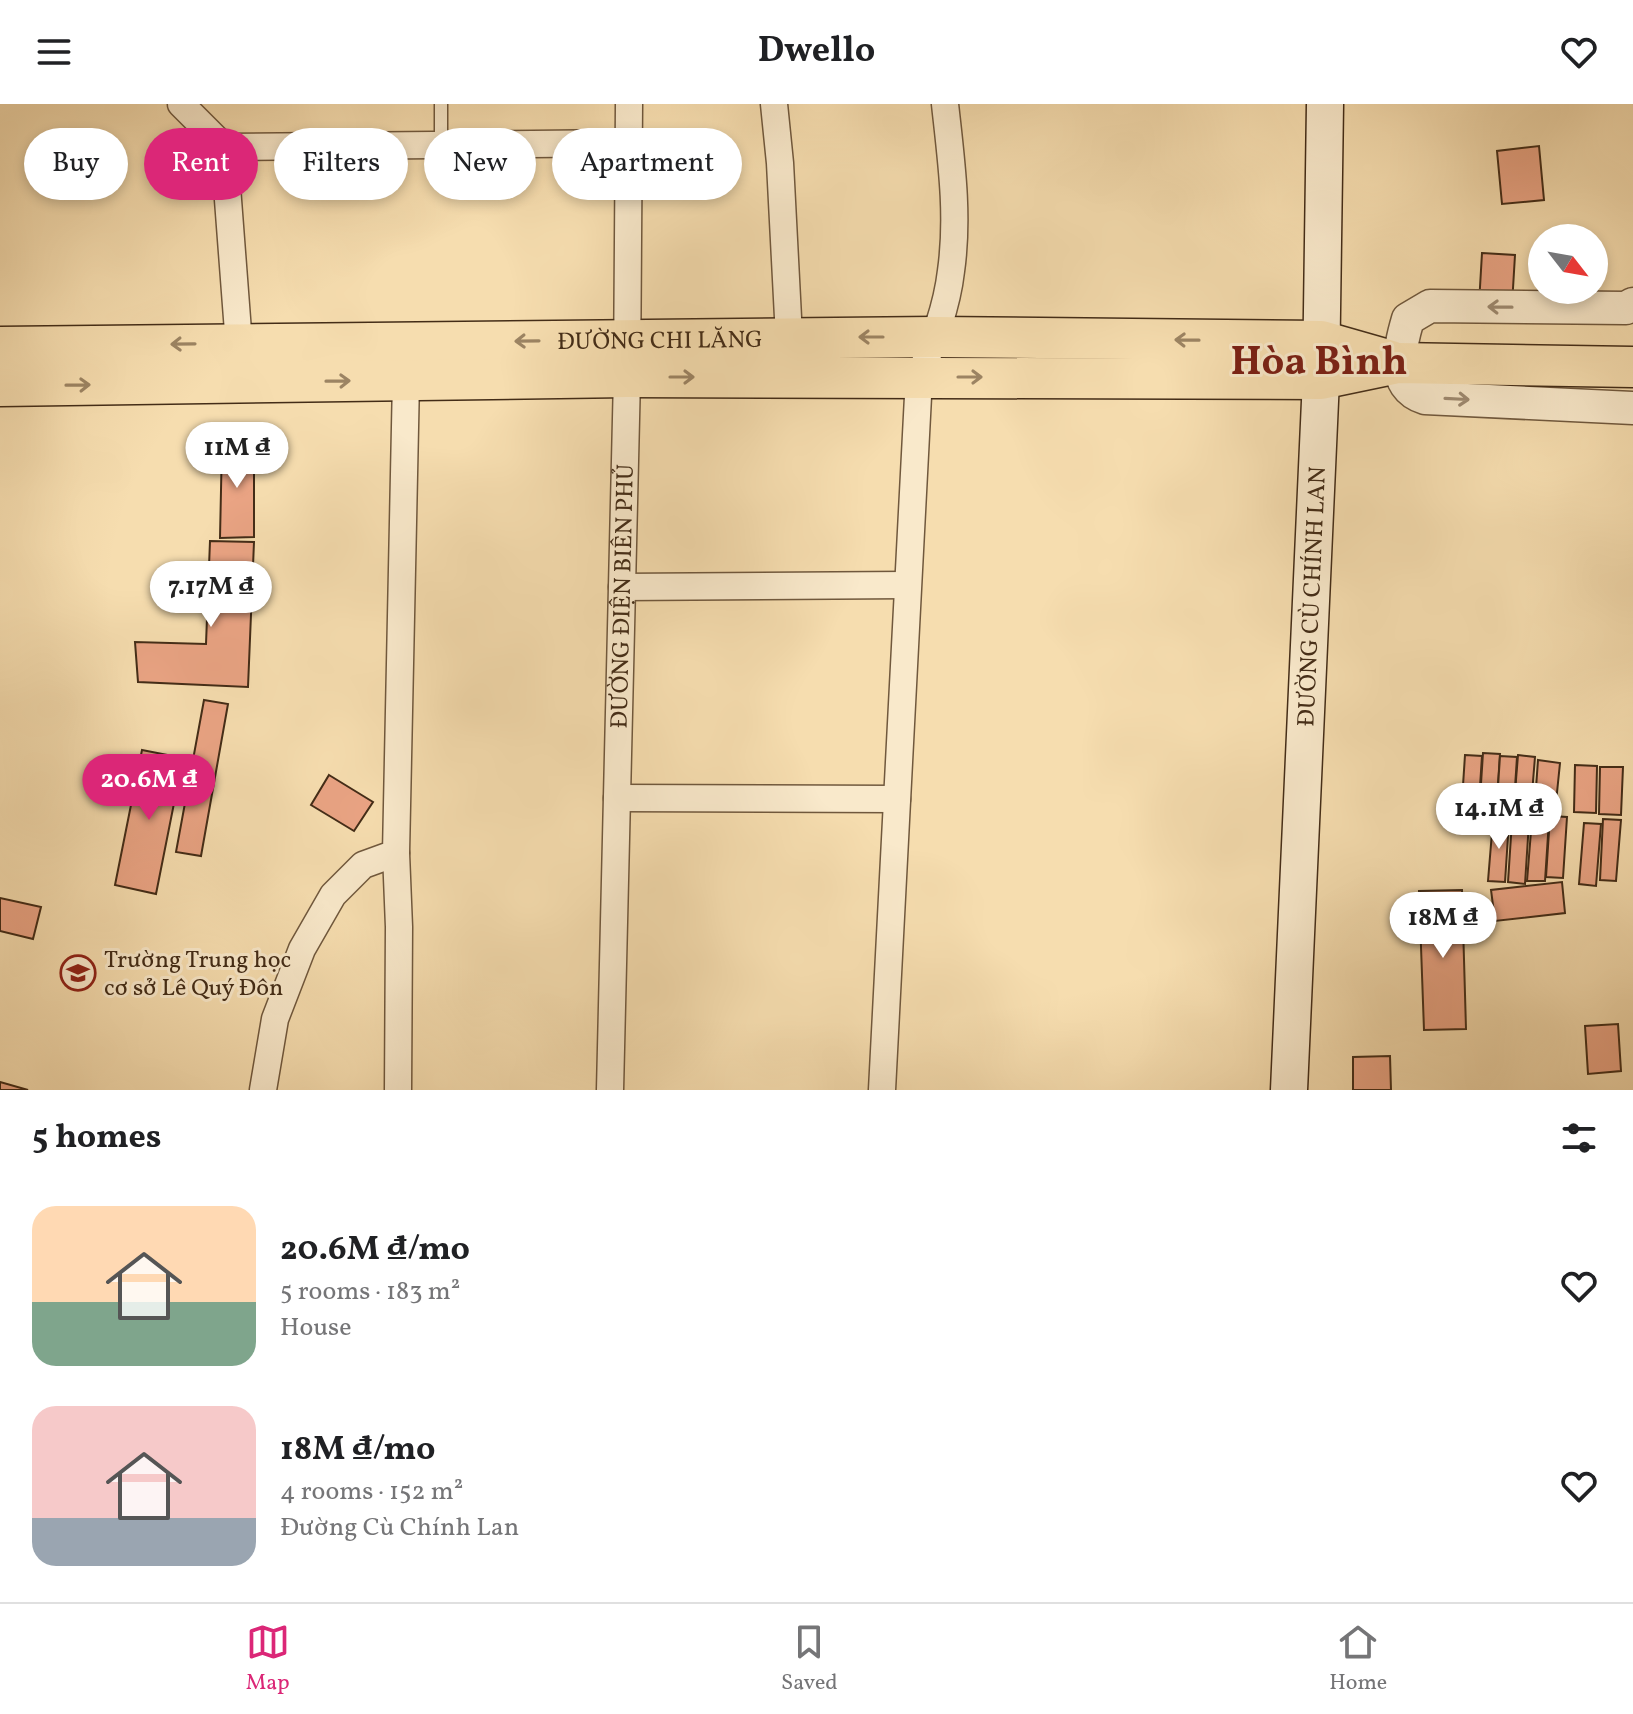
<!DOCTYPE html>
<meta charset="utf-8">
<style>
body{margin:0;font-family:Vollkorn,serif;background:#f6f6f6;color:#202124;height:100vh;display:flex;flex-direction:column;font-size:30px;white-space:nowrap}
*{box-sizing:border-box;margin:0}
p{font-size:26px;color:#757577}
.icon{flex:none;width:44px;height:44px;fill:none;stroke:currentColor;stroke-width:2;stroke-linecap:round;stroke-linejoin:round}
.map{position:relative;height:986px;overflow:hidden}
.details{display:flex;flex-direction:column;background:#fff;flex:1}
.details>*{flex:none}
.hud{position:absolute;left:24px;top:24px;width:800px;height:72px;display:flex;gap:16px}
.needle{width:52px;rotate:121deg}
.tools{position:absolute;left:1528px;top:120px;display:grid;gap:16px}
.tools a{display:grid;place-items:center;width:80px;height:80px;border-radius:50%;background:#fff;box-shadow:0 4px 12px #0003;font-size:40px}
.price{position:absolute;translate:-50% -68px;padding:0 18px;border-radius:28px;background:#fff;color:#222;font-size:26px;line-height:52px;filter:drop-shadow(0 2px 4px #0008)}
.price::after{content:'';position:absolute;left:50%;top:48px;width:24px;height:18px;margin-left:-12px;background:inherit;clip-path:polygon(0 0,100% 0,50% 100%)}
.price.on{background:#db2777;color:#fff}
ul{padding:0;list-style:none}
li{display:flex;align-items:center;gap:24px;height:200px;padding:0 32px}
li span{display:grid;place-items:center;flex:none;width:224px;height:160px;border-radius:24px;color:#555}
li>.icon{margin-inline-start:auto}
span .icon{width:96px;height:96px;fill:#fffc;stroke-width:1}
li b{font-size:34px}
h2{display:flex;justify-content:space-between;align-items:center;height:96px;padding:0 32px;font-size:34px}
.tag{padding:0 28px;border-radius:36px;background:#fff;box-shadow:0 4px 12px #0003;font-size:28px;line-height:72px}
.tag.on{background:#db2777;color:#fff}
header{display:flex;justify-content:space-between;align-items:center;height:104px;padding:0 32px;background:#fff;font-size:36px;font-weight:700}
.dock{display:flex;justify-content:space-around;align-items:center;height:112px;border-top:2px solid #e0e0e0;background:#fff;font-size:22px;color:#757577}
.dock a{display:grid;justify-items:center;gap:4px}
.dock .on{color:#db2777}
.map>svg:first-child{display:block}
.building{fill:#eaa484;stroke:#432c17;stroke-width:2}
.lines{fill:none;stroke-linecap:round;stroke-linejoin:round}
.service-casing{stroke:#70583d;stroke-width:15}
.minor-casing{stroke:#70583d;stroke-width:29}
.tertiary-casing{stroke:#70583d;stroke-width:35}
.secondary-casing{stroke:#432c17;stroke-width:39}
.primary-casing{stroke:#432c17;stroke-width:43}
.service{stroke:#f9e9cb;stroke-width:12}
.minor{stroke:#f9e9cb;stroke-width:26}
.tertiary{stroke:#f9e9cb;stroke-width:32}
.secondary{stroke:#f9e9cb;stroke-width:36}
.primary{stroke:#f6ddaf;stroke-width:40}
.oneway{stroke:#9e8a71}
.oneway2{stroke:#9c8463}
.labels{text-anchor:middle;stroke-width:6;stroke-linejoin:round;paint-order:stroke}
.street-label{font-size:24px;fill:#432c17;stroke:#f9e9cb}
.poi-label{font-size:24px;fill:#432c17;stroke:#f9e9cb;text-anchor:start}
.town-label{font-size:40px;font-weight:bold;fill:#7a1f14;stroke:#f9e9cb}
</style>
<header><svg class="icon" aria-label="menu" viewBox="0 0 24 24"><path d="M4 6h16M4 12h16M4 18h16"/></svg>Dwello<svg class="icon" aria-label="heart" viewBox="0 0 24 24"><path d="M12 20l-8-8c-3-5 5-10 8-4 3-6 11-1 8 4z"/></svg></header>
<div class="map">
<svg width="1633" height="986" viewBox="0 0 1633 986">
<rect width="100%" height="100%" fill="#f6ddaf"/>
<filter id="stains"><feTurbulence type="fractalNoise" baseFrequency=".0025" numOctaves="4"/><feColorMatrix values="0 0 0 0 .2 0 0 0 0 .09 0 0 0 0 .02 0 0 0 .5 -.17"/></filter>
<radialGradient id="worn" r=".72"><stop offset=".6" stop-color="#630" stop-opacity="0"/><stop offset="1" stop-color="#630" stop-opacity=".3"/></radialGradient>
<g class="building">
<polygon points="1539,42 1544,96 1502,100 1497,47"/>
<polygon points="1482,149 1515,151 1512,201 1479,200"/>
<polygon points="254,338 254,433 220,434 222,339"/>
<polygon points="210,437 254,438 248,583 138,578 135,538 206,540"/>
<polygon points="204,596 228,600 201,752 176,748"/>
<polygon points="142,646 183,654 156,790 115,781"/>
<polygon points="1483,649 1500,650 1496,711 1479,710"/>
<polygon points="1465,651 1482,652 1478,713 1461,712"/>
<polygon points="1518,651 1535,653 1530,714 1513,713"/>
<polygon points="1500,652 1517,653 1513,714 1496,713"/>
<polygon points="1538,656 1560,659 1555,708 1534,712"/>
<polygon points="1575,661 1597,662 1596,709 1574,708"/>
<polygon points="1600,663 1623,663 1621,711 1599,710"/>
<polygon points="329,671 373,698 354,727 311,701"/>
<polygon points="1550,712 1567,713 1563,774 1546,773"/>
<polygon points="1532,715 1549,716 1545,777 1527,777"/>
<polygon points="1603,715 1621,716 1616,777 1600,776"/>
<polygon points="1493,716 1509,717 1505,778 1488,777"/>
<polygon points="1512,717 1529,718 1525,780 1508,778"/>
<polygon points="1584,719 1601,720 1596,782 1579,780"/>
<polygon points="1562,778 1565,809 1495,817 1491,786"/>
<polygon points="1462,786 1466,925 1424,926 1419,787"/>
<polygon points="0,794 41,803 33,835 0,827"/>
<polygon points="1618,920 1621,967 1588,970 1585,922"/>
<polygon points="1390,952 1391,986 1353,986 1353,953"/>
<polygon points="0,978 28,986 0,986"/>
</g>
<g class="lines">
<defs>
<polyline id="service" points="441,0 441,40"/>
<g id="minor">
<polyline points="181,0 224,43 240,254"/>
<polyline points="774,0 780,59 789,233"/>
<polyline points="224,43 628,39"/>
<polyline points="622,483 907,481"/>
<polyline points="617,694 897,695"/>
<polyline points="396,749 399,823 398,986"/>
<polyline points="263,986 275,915 302,845 333,791 363,761 396,749 406,276"/>
<path id="s1" d="M610,986L627,273L629,0"/>
<path d="M882,986L919,273C933,239 947,203 951,167C959,111 951,55 945,0"/>
</g>
<path id="tertiary" d="M1633,200L1626,204L1430,202L1408,215C1400,242 1389,283 1425,294L1633,304"/>
<g id="secondary">
<path id="s2" d="M1289,986L1321,275L1325,0"/>
</g>
<g id="primary">
<path id="s3" d="M0,243L935,233L1321,237L1391,257"/>
<polyline points="0,282 627,273 1321,275 1398,259 1633,263"/>
</g>
</defs>
<use href="#service" class="service-casing"/>
<use href="#minor" class="minor-casing"/>
<use href="#tertiary" class="tertiary-casing"/>
<use href="#secondary" class="secondary-casing"/>
<use href="#primary" class="primary-casing"/>
<use href="#service" class="service"/>
<use href="#minor" class="minor"/>
<use href="#tertiary" class="tertiary"/>
<use href="#secondary" class="secondary"/>
<use href="#primary" class="primary"/>
</g>
<defs><path id="oneway-shaft" d="M-6 0H5M1.5-3L5.5 0L1.5 3" fill="none" stroke-width="1.6" stroke-linecap="round" stroke-linejoin="round" transform="scale(2)"/></defs>
<g class="oneway">
<use href="#oneway-shaft" transform="translate(1500 203) rotate(-179)"/>
<use href="#oneway-shaft" transform="translate(1457 295) rotate(3)"/>
</g>
<g class="oneway2">
<use href="#oneway-shaft" transform="translate(871 233) rotate(180)"/>
<use href="#oneway-shaft" transform="translate(1187 236) rotate(-179)"/>
<use href="#oneway-shaft" transform="translate(527 237) rotate(179)"/>
<use href="#oneway-shaft" transform="translate(183 240) rotate(179)"/>
<use href="#oneway-shaft" transform="translate(682 273)"/>
<use href="#oneway-shaft" transform="translate(970 273)"/>
<use href="#oneway-shaft" transform="translate(338 277) rotate(-1)"/>
<use href="#oneway-shaft" transform="translate(78 281) rotate(-1)"/>
</g>
<defs>
<symbol id="school-ring" viewBox="-11 -11 22 22"><circle r="9.5" fill="#f9e9cb" stroke="#8f2418" stroke-width="1.5"/><path d="M0-5L7-2L0 1L-7-2ZM-4 1L0 2.5L4 1V4Q0 6-4 4Z" fill="#8f2418"/></symbol>
</defs>
<g fill-rule="evenodd">
<use href="#school-ring" x="58" y="849" width="40" height="40"/>
</g>
<g class="labels">
<g class="street-label">
<text dy="8" stroke="none"><textPath href="#s3" startOffset="660">ĐƯỜNG CHI LĂNG</textPath></text>
<text dy="8" stroke="none"><textPath href="#s1" startOffset="494">ĐƯỜNG ĐIỆN BIÊN PHỦ</textPath></text>
<text dy="8" stroke="none"><textPath href="#s2" startOffset="494">ĐƯỜNG CÙ CHÍNH LAN</textPath></text>
</g>
<g class="poi-label">
<text x="104" y="863">Trường Trung học<tspan x="104" dy="28">cơ sở Lê Quý Đôn</tspan></text>
</g>
<g class="town-label">
<text x="1319" y="270">Hòa Bình</text>
</g>
</g>
<rect width="100%" height="100%" filter="url(#stains)"/>
<rect width="100%" height="100%" fill="url(#worn)"/>
</svg>
<div class="tools">
<a><svg class="needle" viewBox="-14 -14 28 28"><path d="M0-13l5 13h-10z" fill="#e53935"/><path d="M0 13l5-13h-10z" fill="#757577"/></svg></a>
</div>
<b class="price" style="left:237px;top:386px">11M ₫</b>
<b class="price" style="left:211px;top:525px">7.17M ₫</b>
<b class="price on" style="left:149px;top:718px">20.6M ₫</b>
<b class="price" style="left:1499px;top:747px">14.1M ₫</b>
<b class="price" style="left:1443px;top:856px">18M ₫</b>
<div class="hud">
<a class="tag">Buy</a>
<a class="tag on">Rent</a>
<a class="tag">Filters</a>
<a class="tag">New</a>
<a class="tag">Apartment</a>
</div>
</div>
<section class="details">
<h2>5 homes<svg class="icon" aria-label="filters" viewBox="0 0 24 24"><path d="M4 7h16M4 17h16"/><circle cx="9" cy="7" r="2"/><circle cx="15" cy="17" r="2"/></svg></h2>
<ul>
<li><span style="background:linear-gradient(#ffd9b3 60%,#7fa58c 0)"><svg class="icon" aria-label="home" viewBox="0 0 24 24"><path d="M3 11l9-7 9 7M6 9v11h12V9"/></svg></span><div><b>20.6M ₫/mo</b><p>5 rooms · 183 m²</p><p>House</p></div><svg class="icon" aria-label="heart" viewBox="0 0 24 24"><path d="M12 20l-8-8c-3-5 5-10 8-4 3-6 11-1 8 4z"/></svg></li>
<li><span style="background:linear-gradient(#f6c9c9 70%,#9aa5b1 0)"><svg class="icon" aria-label="home" viewBox="0 0 24 24"><path d="M3 11l9-7 9 7M6 9v11h12V9"/></svg></span><div><b>18M ₫/mo</b><p>4 rooms · 152 m²</p><p>Đường Cù Chính Lan</p></div><svg class="icon" aria-label="heart" viewBox="0 0 24 24"><path d="M12 20l-8-8c-3-5 5-10 8-4 3-6 11-1 8 4z"/></svg></li>
</ul>
</section>
<nav class="dock">
<a class="on"><svg class="icon" aria-label="map" viewBox="0 0 24 24"><path d="M3 6l6-2 6 2 6-2v14l-6 2-6-2-6 2zM9 4v14M15 6v14"/></svg>Map</a>
<a><svg class="icon" aria-label="saved" viewBox="0 0 24 24"><path d="M7 4h10v16l-5-4-5 4z"/></svg>Saved</a>
<a><svg class="icon" aria-label="home" viewBox="0 0 24 24"><path d="M3 11l9-7 9 7M6 9v11h12V9"/></svg>Home</a>
</nav>
